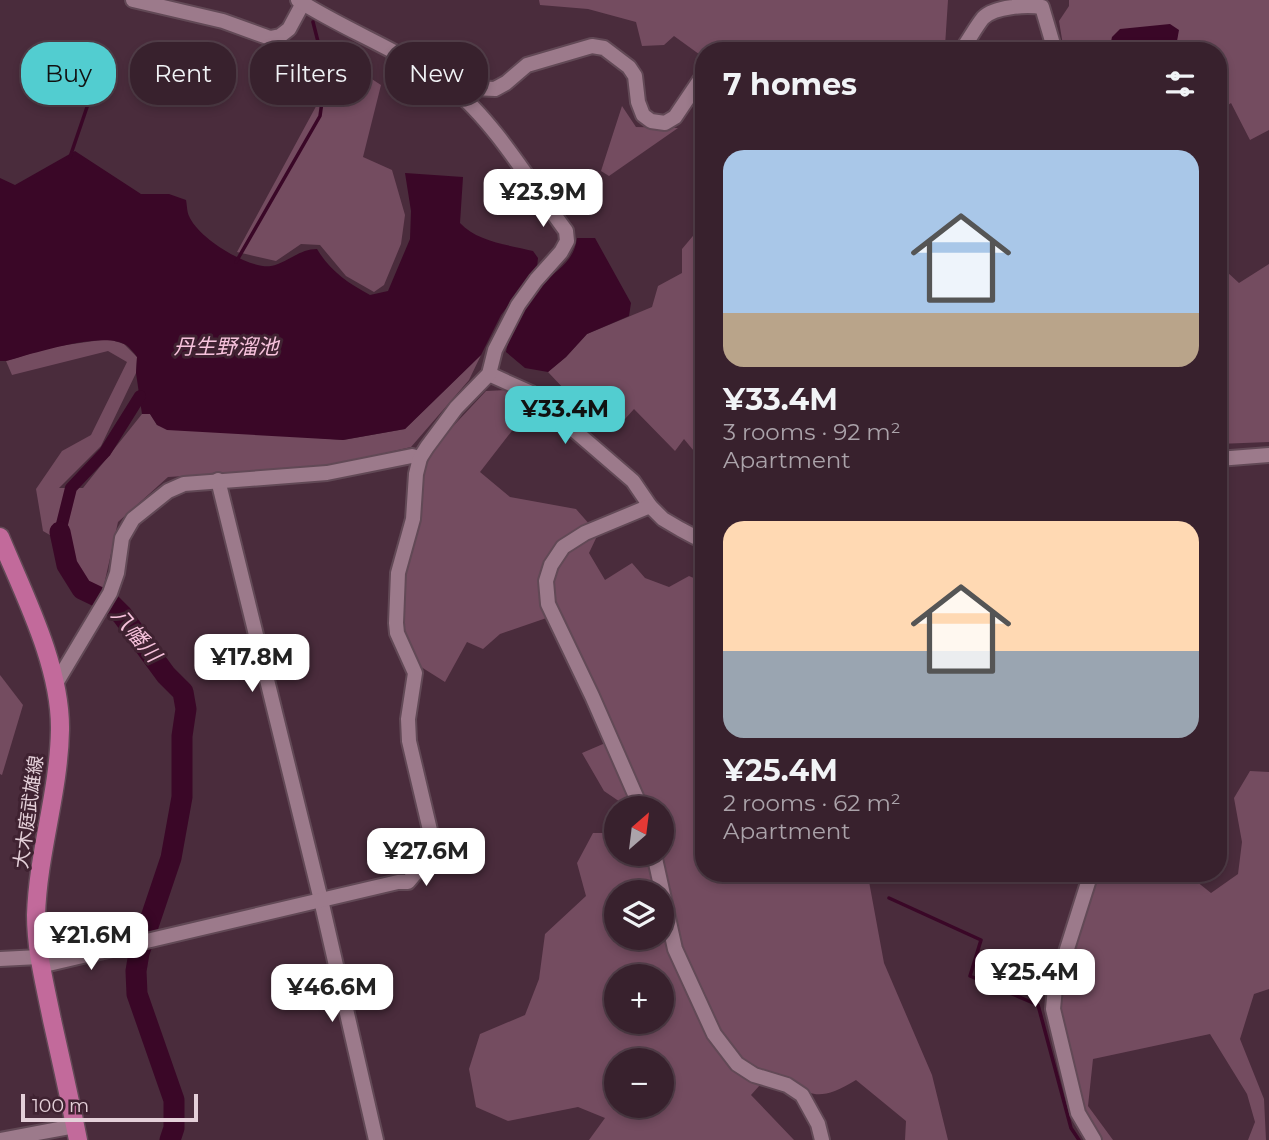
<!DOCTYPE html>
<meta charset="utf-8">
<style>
body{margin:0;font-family:Montserrat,"Noto Sans JP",sans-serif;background:#3f2935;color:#f1f3f6;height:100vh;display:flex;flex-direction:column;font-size:26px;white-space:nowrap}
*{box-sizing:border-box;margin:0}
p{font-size:23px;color:#aba3aa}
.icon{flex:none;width:38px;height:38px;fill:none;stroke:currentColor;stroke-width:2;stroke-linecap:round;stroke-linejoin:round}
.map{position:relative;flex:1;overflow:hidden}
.side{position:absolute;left:695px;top:42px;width:532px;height:840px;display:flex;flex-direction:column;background:#38212d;border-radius:28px;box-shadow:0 4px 10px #0003,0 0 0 2px #523e49}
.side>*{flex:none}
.banner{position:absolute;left:21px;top:42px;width:569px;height:63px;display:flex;gap:14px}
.needle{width:46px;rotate:28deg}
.buttons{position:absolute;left:604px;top:796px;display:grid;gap:14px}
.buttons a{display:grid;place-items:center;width:70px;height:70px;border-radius:50%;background:#38212d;box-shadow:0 4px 10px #0003,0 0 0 2px #523e49;font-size:35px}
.scale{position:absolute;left:21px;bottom:18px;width:177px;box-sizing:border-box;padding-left:7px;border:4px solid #e4d0d9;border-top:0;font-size:19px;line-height:24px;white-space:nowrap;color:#e4d0d9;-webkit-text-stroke:5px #3f2231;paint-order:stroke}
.price{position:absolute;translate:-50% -60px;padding:0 16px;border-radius:14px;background:#fff;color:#222;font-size:23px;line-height:46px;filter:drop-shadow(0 2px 4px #0008)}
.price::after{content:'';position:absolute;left:50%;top:42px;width:21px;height:16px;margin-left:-10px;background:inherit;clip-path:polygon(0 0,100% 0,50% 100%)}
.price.active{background:#52cdd0;color:#111}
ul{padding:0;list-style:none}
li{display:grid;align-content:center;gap:14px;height:371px;padding:0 28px}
li span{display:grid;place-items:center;height:217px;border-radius:21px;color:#555}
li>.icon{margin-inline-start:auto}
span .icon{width:126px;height:126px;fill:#fffc;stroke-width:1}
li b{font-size:30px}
h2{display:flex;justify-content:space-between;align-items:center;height:84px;padding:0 28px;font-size:30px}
.pill{padding:0 24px;border-radius:28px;background:#38212d;box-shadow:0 4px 10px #0003,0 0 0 2px #523e49;font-size:24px;line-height:63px}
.pill.active{background:#52cdd0;color:#111}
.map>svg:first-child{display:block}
.green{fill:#744c60;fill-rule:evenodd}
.water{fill:#3a0727}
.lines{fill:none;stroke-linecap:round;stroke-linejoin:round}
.stream{stroke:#3a0727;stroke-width:3.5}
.canal{stroke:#3a0727;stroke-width:12}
.river{stroke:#3a0727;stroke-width:21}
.minor-casing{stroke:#624956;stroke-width:18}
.major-casing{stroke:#624956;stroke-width:21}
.minor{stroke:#9c7a8b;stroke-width:14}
.major{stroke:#c26a9b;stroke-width:18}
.labels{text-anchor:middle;stroke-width:6;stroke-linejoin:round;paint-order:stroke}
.street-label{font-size:19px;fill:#e4d0d9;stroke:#3f2231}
.water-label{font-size:21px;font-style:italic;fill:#f7c2dc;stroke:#3f2231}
</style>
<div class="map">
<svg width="1269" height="1140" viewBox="0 0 1269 1140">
<rect width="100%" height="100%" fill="#4a2c3c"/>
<g class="green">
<polygon points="539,0 948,0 945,46 947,51 704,51 703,57 674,36 664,45 642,46 636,22 588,9 540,5"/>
<polygon points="1069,0 1269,0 1269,130 1250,140 1231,103 1218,112 1218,51 1162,51 1177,41 1112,37 1110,51 1064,51 1059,21 1069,6"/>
<polygon points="361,72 381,85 363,157 392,170 405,215 401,244 384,285 374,292 346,276 320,245 301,244 276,261 237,252 320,99 333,96"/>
<polygon points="622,106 636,127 678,128 609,176 601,171"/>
<polygon points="1218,217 1226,271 1239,283 1269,264 1269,442 1218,444"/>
<polygon points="703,224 703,462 684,439 675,451 634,409 625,419 591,388 573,405 565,390 548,372 566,357 587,334 652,307 658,286 682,273 682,249"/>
<polygon points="108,339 124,344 137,357 136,373 101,446 59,488 83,488 142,414 150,414 157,425 343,440 405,429 481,355 469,380 411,447 325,467 168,477 118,522 104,585 91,604 75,596 55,538 43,531 36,489 62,451 91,435 127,362 108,351 12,375 6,361 52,347"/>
<path d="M507,390L532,405L480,472L510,497L576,509L598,534L589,553L605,580L632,563L645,578L669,587L689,576L703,582L704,873H861L868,876L884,963L932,1075L948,1140H905L906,1121L856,1080C815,1105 810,1093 769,1075L751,1095L794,1140H589L605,1118L578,1107L508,1121L476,1107L469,1069L480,1034L525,1015L539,979L545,934L586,896L577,863L593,833H616V854H662V808H629L604,791L582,753L617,738L561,613L500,634L483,649L467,642L445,682L418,665L399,634L402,572L428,453L486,391ZM616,892H662V938H616ZM616,976H662V1022H616ZM616,1060H662V1106H616Z"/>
<polygon points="0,675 23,705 2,775 0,774"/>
<polygon points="1250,771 1269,772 1269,989 1254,994 1240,1039 1264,1099 1266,1140 1248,1140 1255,1122 1247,1094 1210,1034 1093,1059 1088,1106 1113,1140 1098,1140 1082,1114 1058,1005 1067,964 1082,914 1101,873 1186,873 1211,893 1238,874 1242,842 1234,798"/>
</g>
<g class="water">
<polygon points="1170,24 1179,30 1177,41 1162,51 1110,51 1112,37 1120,29"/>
<path d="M75,151L141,194H169L186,200C187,205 187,212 189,216C198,238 248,269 271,266C287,263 299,249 317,249C330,271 348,283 370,295L388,291L410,239L411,211L405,173L463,177L460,223C477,242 510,245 533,251L538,258L537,267L501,315L481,355L405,429L343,440L167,430L157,425L150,414H142L136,373L137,357C134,353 130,348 126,345C104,330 31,354 6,361H0V178L15,185Z"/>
<path d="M577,238H595L631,303L629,316L587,334L566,357L548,372L525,368L506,352C510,330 527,302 542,285C557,269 574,262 577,238Z"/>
</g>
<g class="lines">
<g class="stream">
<polyline points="70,157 102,63"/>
<polyline points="236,262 320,116 326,73 313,22"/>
<polyline points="889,898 981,940 970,976 1038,1005 1071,1128 1079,1140"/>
</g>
<polyline class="canal" points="60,532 71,488 105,452 140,396"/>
<polyline class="river" points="60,532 67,565 82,589 109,602 122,615 166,675 183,692 186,709 182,736 182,797 171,858 139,953 136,971 137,994 174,1100 174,1128 170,1140"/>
<defs>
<g id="minor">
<polyline points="133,0 223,21 270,38 280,36 289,29 303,3"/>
<path d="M961,51C969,40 975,28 983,18C995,6 1026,5 1042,7L1055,51"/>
<polyline points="451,87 495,89 506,83 527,65 592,46 604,48 629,67 635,76 638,102 643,115 651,121 665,123 675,117 704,74"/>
<polyline points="489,374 531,393 633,481 650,506 663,519 680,529 695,537 704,538"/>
<polyline points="1218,459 1269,455"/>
<polyline points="218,480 321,900 376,1140"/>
<polyline points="55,685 110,593 117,573 122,538 133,519 168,491 184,484 327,473 412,456 420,458"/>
<polyline points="641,808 592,696 548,604 546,581 551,565 563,547 585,533 650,506"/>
<polyline points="654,854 675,949 714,1034 737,1064 754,1075 787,1085 802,1095 818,1124 822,1140"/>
<polyline points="1091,873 1055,987 1053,1009 1078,1113 1094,1140"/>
<polyline points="0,959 39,957"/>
<path d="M40,966L398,882H408L430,856L434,847L409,741L408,719L415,673L397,633L396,623L398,573L413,519L416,474L420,458L427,447L456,408L489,374L495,350L518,305L536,280L561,252L567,241L566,231C533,187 495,122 452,88C409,54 346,31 298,0"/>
<polyline points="0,1140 75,1126"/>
</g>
<path id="major" d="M0,537C24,595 61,666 60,730C59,792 38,852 36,915C36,951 45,985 52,1020C61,1060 70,1100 78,1140"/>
</defs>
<use href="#minor" class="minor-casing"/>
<use href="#major" class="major-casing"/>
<use href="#minor" class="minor"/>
<use href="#major" class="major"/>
</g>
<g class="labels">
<g class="street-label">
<text transform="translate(28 812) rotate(-82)" y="7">大木庭武雄線</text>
</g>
<g class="water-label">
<text x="226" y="354">丹生野溜池</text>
<text transform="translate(136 635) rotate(50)" y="7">八幡川</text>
</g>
</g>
</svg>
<div class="buttons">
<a><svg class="needle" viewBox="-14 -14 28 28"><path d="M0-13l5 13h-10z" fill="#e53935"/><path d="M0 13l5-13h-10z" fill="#aba3aa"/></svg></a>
<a><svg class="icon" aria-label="layers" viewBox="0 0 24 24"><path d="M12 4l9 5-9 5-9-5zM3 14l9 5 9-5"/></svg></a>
<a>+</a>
<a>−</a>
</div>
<div class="scale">100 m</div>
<b class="price" style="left:543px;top:229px">¥23.9M</b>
<b class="price active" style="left:565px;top:446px">¥33.4M</b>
<b class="price" style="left:252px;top:694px">¥17.8M</b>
<b class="price" style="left:426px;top:888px">¥27.6M</b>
<b class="price" style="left:91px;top:972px">¥21.6M</b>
<b class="price" style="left:1035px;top:1009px">¥25.4M</b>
<b class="price" style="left:332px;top:1024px">¥46.6M</b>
<div class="banner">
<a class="pill active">Buy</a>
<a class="pill">Rent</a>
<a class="pill">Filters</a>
<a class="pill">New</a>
</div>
<section class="side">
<h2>7 homes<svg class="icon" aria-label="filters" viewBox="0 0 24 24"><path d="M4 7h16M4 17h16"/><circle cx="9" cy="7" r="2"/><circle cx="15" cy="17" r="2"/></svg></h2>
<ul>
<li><span style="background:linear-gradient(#a9c7e8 75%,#b9a48a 0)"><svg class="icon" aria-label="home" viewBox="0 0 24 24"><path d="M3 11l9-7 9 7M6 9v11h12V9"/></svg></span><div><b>¥33.4M</b><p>3 rooms · 92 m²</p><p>Apartment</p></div></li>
<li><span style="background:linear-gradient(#ffd9b3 60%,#9aa5b1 0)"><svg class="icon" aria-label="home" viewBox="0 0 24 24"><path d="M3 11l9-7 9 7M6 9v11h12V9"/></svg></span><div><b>¥25.4M</b><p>2 rooms · 62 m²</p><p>Apartment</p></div></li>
</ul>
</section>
</div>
